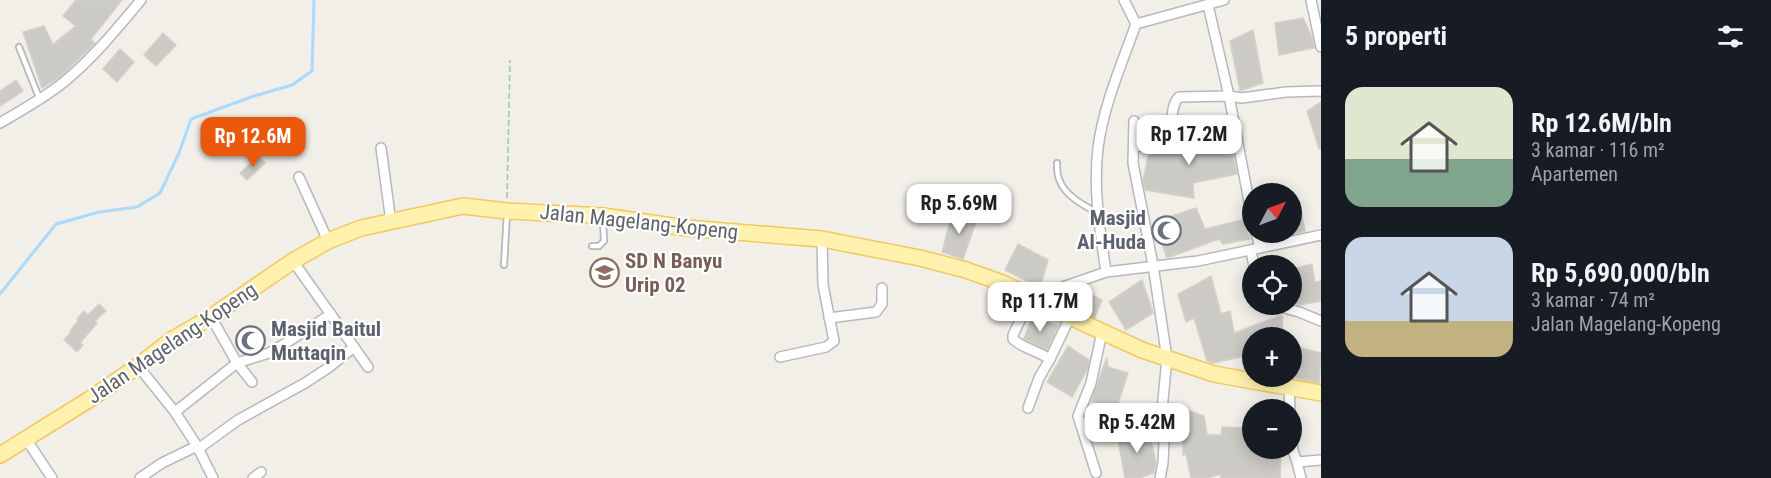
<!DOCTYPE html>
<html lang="id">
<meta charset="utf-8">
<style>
body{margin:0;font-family:"Roboto Condensed",sans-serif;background:#242831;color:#f1f3f6;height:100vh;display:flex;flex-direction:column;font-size:22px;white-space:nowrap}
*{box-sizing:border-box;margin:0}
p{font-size:20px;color:#9ea1a6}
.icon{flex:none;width:33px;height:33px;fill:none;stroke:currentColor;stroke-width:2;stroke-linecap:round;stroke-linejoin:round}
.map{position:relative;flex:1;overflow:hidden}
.side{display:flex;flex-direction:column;background:#171b24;width:450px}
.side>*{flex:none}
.needle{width:39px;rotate:49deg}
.buttons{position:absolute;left:1242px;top:183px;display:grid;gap:12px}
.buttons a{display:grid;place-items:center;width:60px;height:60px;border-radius:50%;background:#171b24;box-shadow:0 3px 15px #0003;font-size:30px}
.price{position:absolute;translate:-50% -51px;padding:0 14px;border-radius:12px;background:#fff;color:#222;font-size:20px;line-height:39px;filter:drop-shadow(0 2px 3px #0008)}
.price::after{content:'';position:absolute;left:50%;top:36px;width:18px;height:14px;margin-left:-9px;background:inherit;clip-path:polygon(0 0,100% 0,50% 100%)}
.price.active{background:#ea580c;color:#fff}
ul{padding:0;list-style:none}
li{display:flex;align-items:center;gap:18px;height:150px;padding:0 24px}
li span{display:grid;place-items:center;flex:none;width:168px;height:120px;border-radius:18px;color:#555}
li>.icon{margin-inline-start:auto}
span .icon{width:72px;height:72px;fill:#fffc;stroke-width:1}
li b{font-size:26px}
h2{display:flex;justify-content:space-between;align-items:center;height:72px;padding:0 24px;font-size:26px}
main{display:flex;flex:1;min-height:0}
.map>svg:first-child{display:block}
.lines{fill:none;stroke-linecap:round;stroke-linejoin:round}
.stream{stroke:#aadaff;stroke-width:3}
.building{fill:#cccac5;stroke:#d6d1c6;stroke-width:1.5}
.service-casing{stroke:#b5b8bc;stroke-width:8}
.minor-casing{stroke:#b5b8bc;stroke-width:12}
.primary-casing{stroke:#f2c960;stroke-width:18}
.path{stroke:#9cc7a9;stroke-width:1.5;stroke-dasharray:6 3;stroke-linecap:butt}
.service{stroke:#fff;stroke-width:4.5}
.minor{stroke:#fff;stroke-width:9}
.primary{stroke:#fff2af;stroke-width:15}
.labels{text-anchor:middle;stroke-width:4.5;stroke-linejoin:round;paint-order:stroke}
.worship-label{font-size:21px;font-weight:bold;fill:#5b616d;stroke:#fff;text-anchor:end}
.street-label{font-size:21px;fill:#5f6368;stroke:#fff}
.education-label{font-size:21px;font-weight:bold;fill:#785e54;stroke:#fff;text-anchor:start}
</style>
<main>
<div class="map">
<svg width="1321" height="478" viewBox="0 0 1321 478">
<rect width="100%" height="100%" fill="#f1efe8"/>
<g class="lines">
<polyline class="stream" points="0,294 56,224 99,212 137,207 160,193 179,153 191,119 254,96 292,85 312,71 314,0"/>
</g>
<g class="building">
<polygon points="76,0 122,0 91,39 95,43 60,77 42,88 23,32 44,26 53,44 76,26 63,16"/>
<polygon points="1303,18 1312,37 1314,48 1279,55 1275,23"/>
<polygon points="1253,30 1263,83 1240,91 1230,41"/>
<polygon points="163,33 176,45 156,66 144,55"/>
<polygon points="120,49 134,62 117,82 103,69"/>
<polygon points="16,80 23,91 0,106 0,91"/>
<polygon points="1321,102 1321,149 1319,149 1307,111"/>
<polygon points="1226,134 1233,155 1237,174 1193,183 1194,198 1145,190 1143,181 1149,151 1162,149 1193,151 1191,138"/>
<polygon points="259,156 265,163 247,180 240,173"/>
<polygon points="1196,208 1205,229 1242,220 1250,239 1223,244 1219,239 1167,258 1154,222"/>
<polygon points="1301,211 1305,231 1279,237 1278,232 1292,232 1292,215"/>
<polygon points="952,213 977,219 963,259 942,252"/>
<polygon points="1018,244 1048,260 1040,288 1005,270"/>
<polygon points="1312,264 1315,282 1321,281 1321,301 1300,305 1292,303 1292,269"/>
<polygon points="1211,276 1221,314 1230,311 1234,333 1282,315 1283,338 1252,338 1252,371 1249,370 1245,356 1213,363 1207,361 1194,318 1186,322 1178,294"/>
<polygon points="1142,280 1153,313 1126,330 1109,302"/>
<polygon points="1078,289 1102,300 1095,318 1071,306 1073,291"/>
<polygon points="99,304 106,311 95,321 97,323 80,343 83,345 77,352 64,340 71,332 70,331 78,321 77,319 84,311 88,315"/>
<polygon points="1032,316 1058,326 1047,350 1024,339"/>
<polygon points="1068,346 1089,360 1087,370 1072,397 1047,382"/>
<polygon points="1294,346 1321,353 1319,383 1299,379 1292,376 1292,359"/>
<polygon points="1107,357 1108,367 1128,373 1116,410 1091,401"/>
<polygon points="1174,405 1204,416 1207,435 1221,435 1222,427 1252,428 1252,448 1281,448 1280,478 1220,478 1221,474 1208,478 1191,478 1186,454 1183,455 1182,424 1177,423"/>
<polygon points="1148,428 1156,462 1154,473 1139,478 1125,478 1117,434"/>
</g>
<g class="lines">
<defs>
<g id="service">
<polyline points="19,47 40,100"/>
<path d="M1057,163C1057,168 1057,174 1059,179C1064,195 1083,205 1096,212"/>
<polyline points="592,246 599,246 604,241 603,219"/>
<polyline points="504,265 507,214"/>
</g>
<g id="minor">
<polyline points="1311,0 1321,47"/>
<polyline points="1208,5 1229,96 1242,98 1286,92 1321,91"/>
<polyline points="1136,24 1224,0"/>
<polyline points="1134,121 1133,163 1153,265 1167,358 1162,410 1164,442 1163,463 1160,478"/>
<path d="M0,123C22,110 44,98 64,82C93,58 117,29 141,0"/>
<path d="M1134,147L1164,142C1176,129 1168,107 1179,97L1229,96L1252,217"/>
<polyline points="381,148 391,222"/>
<polyline points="299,177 328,241"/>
<polyline points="1256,232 1260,248"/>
<polyline points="1251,251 1254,266"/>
<polyline points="293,261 368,367"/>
<path d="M1106,272C1100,231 1093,189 1098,148C1103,107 1122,63 1136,24L1124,0"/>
<polyline points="1271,304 1299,312 1321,321"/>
<polyline points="211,317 237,363 252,382"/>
<polyline points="829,318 876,312 882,304 882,288"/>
<polyline points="780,357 826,347 834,341 823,285 822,239"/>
<polyline points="1050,359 1070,317"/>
<polyline points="138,366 175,412 197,446 213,478"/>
<polyline points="1289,387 1290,410"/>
<path d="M1028,408L1039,378L1050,359C1038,351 1022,348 1013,339V335L1031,298L1106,272L1198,261L1321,235"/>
<polyline points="175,412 237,363 269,353 283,345 331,314"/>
<polyline points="1081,423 1162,410"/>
<polyline points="1292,434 1293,451 1297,462"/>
<polyline points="26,439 52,478"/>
<polyline points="198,449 238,420 305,383 328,368 354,347"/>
<polyline points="1096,473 1078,416 1091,383 1102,332"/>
<polyline points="140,478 162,463 197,446"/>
<polyline points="253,478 261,472"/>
<polyline points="1301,478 1297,462 1321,460"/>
</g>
<polyline id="primary" points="0,455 90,399 138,366 173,339 211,317 293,261 328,241 361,228 463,206 507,211 603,216 687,228 822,239 920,258 966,270 1005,284 1079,321 1142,350 1214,374 1321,393"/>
</defs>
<use href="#service" class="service-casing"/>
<use href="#minor" class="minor-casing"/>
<use href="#primary" class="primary-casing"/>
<polyline class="path" points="507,198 510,60"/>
<use href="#service" class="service"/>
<use href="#minor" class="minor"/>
<use href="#primary" class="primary"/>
</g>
<defs>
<symbol id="mosque-ring" viewBox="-11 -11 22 22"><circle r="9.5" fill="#fff" stroke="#6b7280" stroke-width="1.5"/><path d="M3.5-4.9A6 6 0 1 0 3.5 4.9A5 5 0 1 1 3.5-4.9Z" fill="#6b7280"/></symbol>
<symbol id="school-ring" viewBox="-11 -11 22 22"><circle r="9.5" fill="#fff" stroke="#8d6e63" stroke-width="1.5"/><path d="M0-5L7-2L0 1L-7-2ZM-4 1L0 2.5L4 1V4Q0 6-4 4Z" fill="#8d6e63"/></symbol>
</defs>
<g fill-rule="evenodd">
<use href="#mosque-ring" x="1150" y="214" width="33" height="33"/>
<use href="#school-ring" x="588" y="256" width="33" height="33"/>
<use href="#mosque-ring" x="234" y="324" width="33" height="33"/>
</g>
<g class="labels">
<g class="worship-label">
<text x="1146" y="225">Masjid<tspan x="1146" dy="24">Al-Huda</tspan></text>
<text x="271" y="336" text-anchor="start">Masjid Baitul<tspan x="271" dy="24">Muttaqin</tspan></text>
</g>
<g class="street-label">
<text transform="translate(639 222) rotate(6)" y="7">Jalan Magelang-Kopeng</text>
<text transform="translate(172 343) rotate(-34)" y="7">Jalan Magelang-Kopeng</text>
</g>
<g class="education-label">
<text x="625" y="268">SD N Banyu<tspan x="625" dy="24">Urip 02</tspan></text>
</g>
</g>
</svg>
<div class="buttons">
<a><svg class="needle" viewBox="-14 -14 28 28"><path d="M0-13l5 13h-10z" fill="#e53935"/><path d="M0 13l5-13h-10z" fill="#9ea1a6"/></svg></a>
<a><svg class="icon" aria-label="locate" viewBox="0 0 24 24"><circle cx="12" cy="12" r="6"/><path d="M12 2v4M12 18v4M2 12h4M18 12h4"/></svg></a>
<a>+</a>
<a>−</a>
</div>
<b class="price" style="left:1189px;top:166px">Rp 17.2M</b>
<b class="price active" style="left:253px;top:168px">Rp 12.6M</b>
<b class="price" style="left:959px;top:235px">Rp 5.69M</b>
<b class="price" style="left:1040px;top:333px">Rp 11.7M</b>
<b class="price" style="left:1137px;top:454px">Rp 5.42M</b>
</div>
<section class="side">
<h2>5 properti<svg class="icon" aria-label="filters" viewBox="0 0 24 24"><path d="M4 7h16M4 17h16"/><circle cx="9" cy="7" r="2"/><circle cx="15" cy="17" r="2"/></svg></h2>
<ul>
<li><span style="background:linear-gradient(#dfe7d0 60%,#7fa58c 0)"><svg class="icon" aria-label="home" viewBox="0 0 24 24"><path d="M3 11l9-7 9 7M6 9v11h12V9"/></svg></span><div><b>Rp 12.6M/bln</b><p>3 kamar · 116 m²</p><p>Apartemen</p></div></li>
<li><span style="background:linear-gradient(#c9d6e8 70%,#c2b280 0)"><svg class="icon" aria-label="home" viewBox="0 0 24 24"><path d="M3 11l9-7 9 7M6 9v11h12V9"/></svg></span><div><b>Rp 5,690,000/bln</b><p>3 kamar · 74 m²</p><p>Jalan Magelang-Kopeng</p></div></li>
</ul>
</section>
</main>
